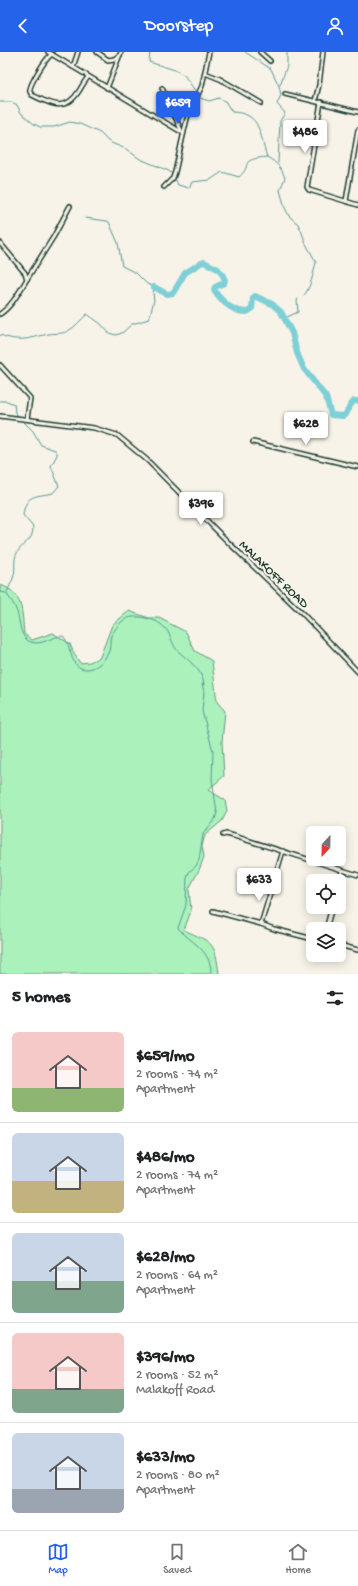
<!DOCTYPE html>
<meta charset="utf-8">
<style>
body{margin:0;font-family:"Gochi Hand",sans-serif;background:#f2f2f2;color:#202124;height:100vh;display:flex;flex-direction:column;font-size:15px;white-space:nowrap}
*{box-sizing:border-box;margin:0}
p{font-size:13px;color:#757577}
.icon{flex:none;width:22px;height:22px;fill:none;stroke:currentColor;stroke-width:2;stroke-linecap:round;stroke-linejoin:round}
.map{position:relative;height:922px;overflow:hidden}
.sheet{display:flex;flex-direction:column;background:#fff;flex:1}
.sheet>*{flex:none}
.needle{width:26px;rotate:202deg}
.controls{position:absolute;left:306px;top:774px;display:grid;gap:8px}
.controls a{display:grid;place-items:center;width:40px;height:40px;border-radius:6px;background:#fff;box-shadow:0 2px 10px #0003;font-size:20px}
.price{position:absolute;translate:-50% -34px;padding:0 9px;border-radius:4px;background:#fff;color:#222;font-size:13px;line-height:26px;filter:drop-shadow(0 1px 2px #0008)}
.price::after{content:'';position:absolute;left:50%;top:24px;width:12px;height:9px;margin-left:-6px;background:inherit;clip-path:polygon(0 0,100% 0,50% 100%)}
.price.current{background:#2563eb;color:#fff}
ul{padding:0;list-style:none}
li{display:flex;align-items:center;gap:12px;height:100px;padding:0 12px}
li+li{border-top:1px solid #e0e0e0}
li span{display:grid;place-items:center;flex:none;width:112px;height:80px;border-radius:6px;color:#555}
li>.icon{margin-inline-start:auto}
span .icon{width:48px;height:48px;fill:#fffc;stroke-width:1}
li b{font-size:17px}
h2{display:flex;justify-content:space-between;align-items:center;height:48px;padding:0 12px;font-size:17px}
header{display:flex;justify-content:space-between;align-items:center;height:52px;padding:0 12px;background:#2563eb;color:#fff;font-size:18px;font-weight:600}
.menu{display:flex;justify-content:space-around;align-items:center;height:56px;border-top:1px solid #e0e0e0;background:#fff;font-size:11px;color:#757577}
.menu a{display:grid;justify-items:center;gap:2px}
.menu .current{color:#2563eb}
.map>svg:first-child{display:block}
.green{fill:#abf1bc;stroke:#659778}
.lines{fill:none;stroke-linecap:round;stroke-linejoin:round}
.stream{stroke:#589595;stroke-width:1}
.river{stroke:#7ecfd6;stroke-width:6}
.minor-casing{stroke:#1f3d34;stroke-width:6}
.minor{stroke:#f7f3e8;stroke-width:3}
.labels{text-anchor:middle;stroke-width:4;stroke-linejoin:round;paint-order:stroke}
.street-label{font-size:13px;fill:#1f3d34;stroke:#f7f3e8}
</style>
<header><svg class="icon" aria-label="back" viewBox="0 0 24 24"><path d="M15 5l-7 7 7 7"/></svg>Doorstep<svg class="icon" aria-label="person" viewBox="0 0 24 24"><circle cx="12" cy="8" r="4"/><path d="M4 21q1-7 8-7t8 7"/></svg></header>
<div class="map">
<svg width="358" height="922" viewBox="0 0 358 922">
<rect width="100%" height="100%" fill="#f7f3e8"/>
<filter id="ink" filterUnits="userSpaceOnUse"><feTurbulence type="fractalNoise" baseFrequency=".025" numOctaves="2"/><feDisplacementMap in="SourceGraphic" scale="8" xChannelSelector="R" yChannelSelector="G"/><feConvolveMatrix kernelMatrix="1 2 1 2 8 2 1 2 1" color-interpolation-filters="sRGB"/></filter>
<g filter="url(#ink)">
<path class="green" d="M0,533C24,540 22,562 24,582L32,588L53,581L70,592L74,602L80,611L90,610L100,605L112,573L129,559L149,566H159L186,580L195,599L212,609L217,650L225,659L222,690L224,724L208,738L225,748L227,759L222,769L205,783L202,794L204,805L199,818L189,837L191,859L184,878C212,891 215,888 219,922H0Z"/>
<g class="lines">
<g class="stream">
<polyline points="150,0 149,10 175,18 184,23 196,40"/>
<polyline points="245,0 271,17 279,34 281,43 277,52 285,61 280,69 278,111"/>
<polyline points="280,33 287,14 287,0"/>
<path d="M200,46L209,49L219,46L225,49L232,60C262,61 259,82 267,105C277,111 281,115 285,126L280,138L285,156L289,164L298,172L301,178L306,192L316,210C314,219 310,239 303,244"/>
<polyline points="0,50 12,50 17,53 21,61 34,72 40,75 54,75 70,70 80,72 100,81 109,90 126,97 140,107 169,119 173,123"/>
<path d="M175,126L178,133L189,136L192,130L210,128L222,120L239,125C254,112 237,108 267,105"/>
<polyline points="285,266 298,260 297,248 298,247"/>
<path d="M0,283C21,291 29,286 49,282C55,281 63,282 68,279C75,275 81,268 87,262L101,272L109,281L116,283L122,281L132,272L149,267L154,248L153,242L154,235L147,232L136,221L122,214L118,191L109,170L107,169L85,166"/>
<polyline points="0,349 7,349 14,352 15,361 21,366"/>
<path d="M0,540L6,541C10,547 15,553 17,560C21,572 19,590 36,591C46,591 53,584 63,584C73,594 68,617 87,617C97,617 106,607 109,599C111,594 109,588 111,584C111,582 114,580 114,579C121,569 126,564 139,565C148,566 157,568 164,575C171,581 171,591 177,598C188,609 202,616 204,633L202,632L204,639L202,659L213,699L212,727L217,761L215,767L203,782L199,808L196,814L189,820L187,826L186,853L178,876C191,891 212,898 211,922"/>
<path d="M7,540C9,535 13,528 14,523C16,515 13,508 17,501C23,489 33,491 33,475L23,463C26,441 36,445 53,441L59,434L51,414L57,403V400L55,398L41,393L33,379L23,369"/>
</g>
<path class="river" d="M154,235L167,242L173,241L185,221L201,211L204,210L218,217L222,222L225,228L224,231L215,235L214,238C222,250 232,260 247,260L252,257L253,246L255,244L272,252L281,260L292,281L297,301L304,317L326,345L331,363L343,364L346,362L350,354L354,349H358"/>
<defs>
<g id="minor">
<polyline points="48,0 183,81"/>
<polyline points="97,0 108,8 114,7 120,3"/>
<polyline points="260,0 270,9"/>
<path d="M52,2C46,6 28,34 30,40L32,43C51,52 65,61 79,39C82,34 84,30 88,25"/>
<polyline points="73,15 78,0"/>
<polyline points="205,21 220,27 261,51"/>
<polyline points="107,36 121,0"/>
<polyline points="162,36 181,78"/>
<polyline points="285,42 358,60"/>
<polyline points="315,49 319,33 323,0"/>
<polyline points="321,50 307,135 309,138 358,153"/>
<polyline points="164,135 173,126 175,120 185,75 188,63 202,34 209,0"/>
<polyline points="346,149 358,78"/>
<path d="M0,191L25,221L27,227C19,240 12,254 0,262"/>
<polyline points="27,227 54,184 70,154"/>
<polyline points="0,313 30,346 27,367"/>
<polyline points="0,364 94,376 117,383 147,408 228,490 303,562 358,620"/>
<polyline points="253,390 358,415"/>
<polyline points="223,783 226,782 234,784 358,823"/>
<polyline points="339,831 342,819"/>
<polyline points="213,859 261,872 283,799"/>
<polyline points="261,872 274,877 313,887"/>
<polyline points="326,877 332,855"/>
<polyline points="339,893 358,898"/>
</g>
</defs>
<use href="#minor" class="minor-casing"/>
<use href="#minor" class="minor"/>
</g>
</g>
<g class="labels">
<g class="street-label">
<text transform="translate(275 521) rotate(44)" y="5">MALAKOFF ROAD</text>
</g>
</g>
</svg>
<div class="controls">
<a><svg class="needle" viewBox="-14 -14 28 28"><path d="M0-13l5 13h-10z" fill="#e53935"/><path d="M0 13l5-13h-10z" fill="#757577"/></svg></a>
<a><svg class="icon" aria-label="locate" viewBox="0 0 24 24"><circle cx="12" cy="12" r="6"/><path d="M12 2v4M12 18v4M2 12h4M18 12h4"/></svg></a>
<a><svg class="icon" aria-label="layers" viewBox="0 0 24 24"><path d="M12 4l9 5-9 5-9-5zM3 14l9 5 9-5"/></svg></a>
</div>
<b class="price current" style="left:178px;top:73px">$659</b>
<b class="price" style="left:305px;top:102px">$486</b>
<b class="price" style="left:306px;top:394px">$628</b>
<b class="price" style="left:201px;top:474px">$396</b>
<b class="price" style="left:259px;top:850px">$633</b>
</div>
<section class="sheet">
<h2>5 homes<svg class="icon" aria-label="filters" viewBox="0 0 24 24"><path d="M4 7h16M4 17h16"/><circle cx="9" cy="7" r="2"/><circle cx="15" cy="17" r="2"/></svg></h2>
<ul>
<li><span style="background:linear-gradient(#f6c9c9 70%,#8fb573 0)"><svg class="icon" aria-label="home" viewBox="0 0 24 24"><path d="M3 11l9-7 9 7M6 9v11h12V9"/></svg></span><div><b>$659/mo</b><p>2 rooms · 74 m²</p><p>Apartment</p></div></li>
<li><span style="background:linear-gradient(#c9d6e8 60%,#c2b280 0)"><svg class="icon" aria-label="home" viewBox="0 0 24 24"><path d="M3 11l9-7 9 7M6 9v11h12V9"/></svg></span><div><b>$486/mo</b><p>2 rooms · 74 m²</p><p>Apartment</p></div></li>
<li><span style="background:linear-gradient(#c9d6e8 60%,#7fa58c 0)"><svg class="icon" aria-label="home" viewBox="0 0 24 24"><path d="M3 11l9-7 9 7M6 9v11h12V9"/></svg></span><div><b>$628/mo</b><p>2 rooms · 64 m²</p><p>Apartment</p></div></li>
<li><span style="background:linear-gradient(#f6c9c9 70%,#7fa58c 0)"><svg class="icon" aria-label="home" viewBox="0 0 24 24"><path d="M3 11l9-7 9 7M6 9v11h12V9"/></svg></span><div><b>$396/mo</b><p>2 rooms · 52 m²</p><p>Malakoff Road</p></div></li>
<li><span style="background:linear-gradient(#c9d6e8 70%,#9aa5b1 0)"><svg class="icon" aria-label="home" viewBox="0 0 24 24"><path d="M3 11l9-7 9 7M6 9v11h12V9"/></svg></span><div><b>$633/mo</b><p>2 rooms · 80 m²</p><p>Apartment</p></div></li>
</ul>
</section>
<nav class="menu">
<a class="current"><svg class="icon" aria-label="map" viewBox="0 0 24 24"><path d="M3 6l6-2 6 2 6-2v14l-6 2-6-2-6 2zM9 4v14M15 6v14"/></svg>Map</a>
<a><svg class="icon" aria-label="saved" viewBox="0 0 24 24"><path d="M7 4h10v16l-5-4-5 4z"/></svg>Saved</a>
<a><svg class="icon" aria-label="home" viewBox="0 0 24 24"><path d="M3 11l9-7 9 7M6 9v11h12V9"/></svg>Home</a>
</nav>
